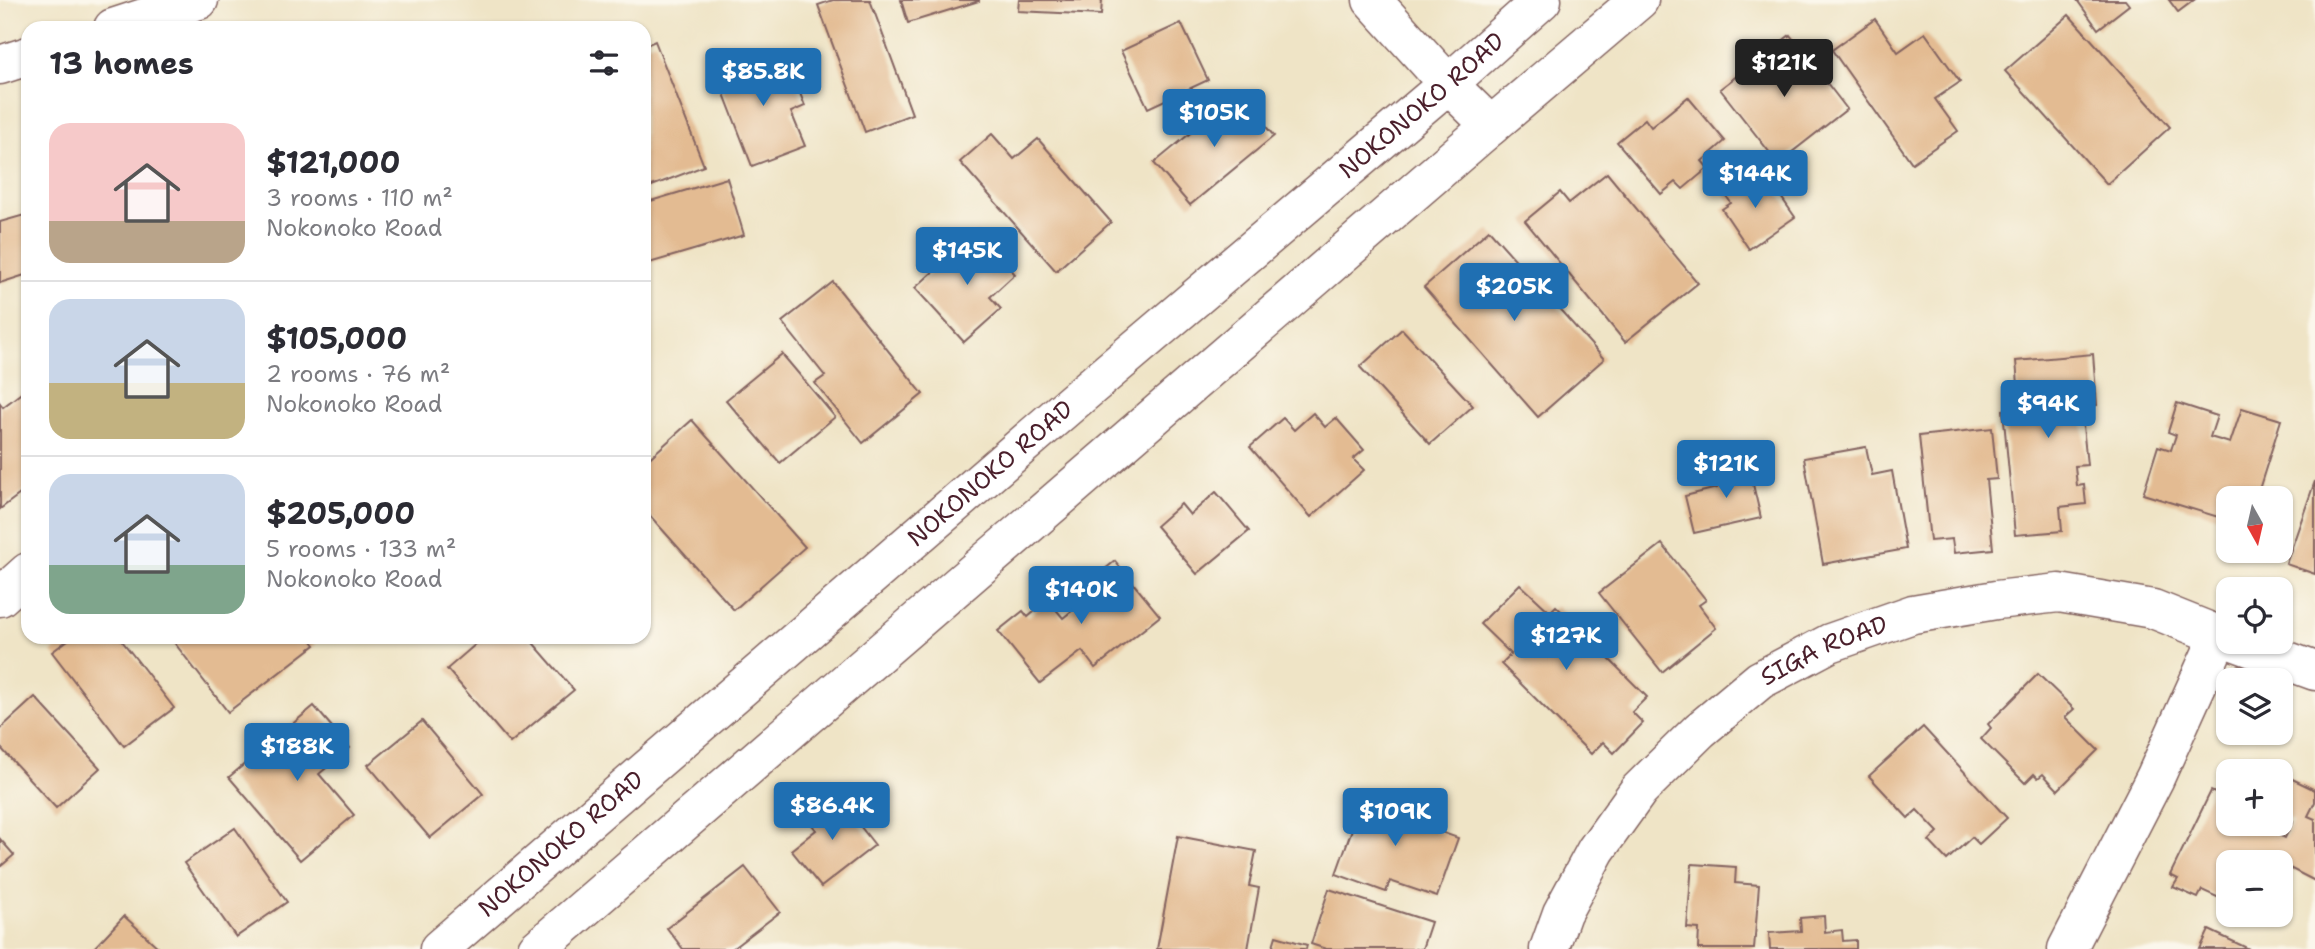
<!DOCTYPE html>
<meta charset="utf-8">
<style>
body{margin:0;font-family:"Shantell Sans",sans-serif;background:#f2f2f3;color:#2b2b33;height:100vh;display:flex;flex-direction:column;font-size:26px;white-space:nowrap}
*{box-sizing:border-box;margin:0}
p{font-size:23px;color:#7c7c81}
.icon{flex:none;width:38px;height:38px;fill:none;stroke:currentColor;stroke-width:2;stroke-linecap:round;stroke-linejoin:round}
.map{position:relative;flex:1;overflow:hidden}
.side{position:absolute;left:21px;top:21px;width:630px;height:623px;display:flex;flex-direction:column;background:#fff;border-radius:21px;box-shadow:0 2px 5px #0004}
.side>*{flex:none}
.needle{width:46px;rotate:172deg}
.fabs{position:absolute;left:2216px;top:486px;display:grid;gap:14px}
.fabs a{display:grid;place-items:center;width:77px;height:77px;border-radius:14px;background:#fff;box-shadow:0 2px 5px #0004;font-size:35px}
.price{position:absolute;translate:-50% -60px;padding:0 16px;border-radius:7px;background:#1f6fb2;color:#fff;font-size:23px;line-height:46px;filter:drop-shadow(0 2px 4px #0008)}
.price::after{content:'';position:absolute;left:50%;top:42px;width:21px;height:16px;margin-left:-10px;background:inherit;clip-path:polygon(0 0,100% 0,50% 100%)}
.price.active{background:#222;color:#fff}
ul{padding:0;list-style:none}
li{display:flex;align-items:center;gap:21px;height:175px;padding:0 28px}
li+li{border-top:2px solid #e1e1e2}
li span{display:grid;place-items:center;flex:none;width:196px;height:140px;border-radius:21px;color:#555}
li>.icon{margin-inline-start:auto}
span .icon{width:84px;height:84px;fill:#fffc;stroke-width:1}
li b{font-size:30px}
h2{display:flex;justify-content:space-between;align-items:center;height:84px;padding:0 28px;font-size:30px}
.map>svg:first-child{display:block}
.building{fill:#e3bb92}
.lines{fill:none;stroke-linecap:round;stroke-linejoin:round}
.minor-casing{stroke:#846461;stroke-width:41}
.primary-casing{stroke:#846461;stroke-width:41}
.minor{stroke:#fff;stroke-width:38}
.primary{stroke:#fff;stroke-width:38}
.labels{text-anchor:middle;stroke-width:6;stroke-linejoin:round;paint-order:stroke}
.street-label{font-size:24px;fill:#4a1f2b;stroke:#fbf7ec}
</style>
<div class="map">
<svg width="2315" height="949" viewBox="0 0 2315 949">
<rect width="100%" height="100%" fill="#fbf7ec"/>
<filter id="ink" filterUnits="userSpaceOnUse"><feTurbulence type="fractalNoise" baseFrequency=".0143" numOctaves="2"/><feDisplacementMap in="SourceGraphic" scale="14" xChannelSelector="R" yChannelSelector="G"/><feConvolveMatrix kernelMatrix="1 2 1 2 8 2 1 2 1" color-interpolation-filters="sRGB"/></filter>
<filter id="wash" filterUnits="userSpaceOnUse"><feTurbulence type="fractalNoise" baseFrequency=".00686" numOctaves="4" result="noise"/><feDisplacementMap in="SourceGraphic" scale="28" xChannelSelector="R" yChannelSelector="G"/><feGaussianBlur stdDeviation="1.57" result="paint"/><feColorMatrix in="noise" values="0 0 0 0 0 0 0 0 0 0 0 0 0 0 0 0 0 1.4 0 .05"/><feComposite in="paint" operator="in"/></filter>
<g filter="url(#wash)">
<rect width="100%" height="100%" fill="#efe4c6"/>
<g id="blocks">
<g class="building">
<polygon points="833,0 870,0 912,114 865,132 818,5"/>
<polygon points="901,0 979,0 979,1 908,23"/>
<polygon points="1019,0 1102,0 1101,15 1018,11"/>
<polygon points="2077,0 2125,0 2129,5 2098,29"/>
<polygon points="2169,0 2194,0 2178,12"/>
<polygon points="2069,15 2170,127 2107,184 2005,71"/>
<polygon points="1875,19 1898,52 1925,33 1960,82 1935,99 1958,131 1912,163 1832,50"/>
<polygon points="1181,23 1208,80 1148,108 1121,51"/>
<polygon points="1790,35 1847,109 1778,163 1720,89"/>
<polygon points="655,41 704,166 644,189 644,46"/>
<polygon points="766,53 774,75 790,68 805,106 791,112 805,146 752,166 716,73"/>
<polygon points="1238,94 1274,136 1190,205 1154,163"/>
<polygon points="1688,97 1725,141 1702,161 1708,168 1683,189 1676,182 1661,194 1617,142 1645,119 1651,127"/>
<polygon points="992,134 1014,159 1038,139 1111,222 1056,271 960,162"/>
<polygon points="1607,173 1698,283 1625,342 1525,221 1560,192 1569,203"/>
<polygon points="1740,174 1751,190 1768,178 1795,217 1749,249 1722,209 1731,203 1720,187"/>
<polygon points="727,178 744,235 646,264 644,203"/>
<polygon points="28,214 28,274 0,283 0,222"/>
<polygon points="1489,230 1604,359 1538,417 1424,287"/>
<polygon points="977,232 1015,274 990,297 1001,309 964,342 915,288"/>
<polygon points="833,282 923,394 863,443 815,383 825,376 782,322"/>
<polygon points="1402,329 1473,406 1430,444 1360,367"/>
<polygon points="782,354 835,417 780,463 726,400"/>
<polygon points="2093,354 2097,405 2081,406 2087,465 2075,466 2077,486 2084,485 2086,504 2060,507 2062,531 2015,535 2003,410 2020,408 2016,361"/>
<polygon points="28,388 28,488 0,509 0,403 3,407"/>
<polygon points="2177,403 2217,416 2210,437 2230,443 2242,408 2281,420 2256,499 2228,499 2228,520 2143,494 2158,446 2171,450 2176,435 2168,432"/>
<polygon points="1313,413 1325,427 1336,418 1364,450 1353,459 1364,470 1311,517 1250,447 1283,418 1294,430"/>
<polygon points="692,420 805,547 734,610 644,509 644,463"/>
<polygon points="1992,428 1997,479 1986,480 1993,549 1954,553 1952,539 1930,541 1919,436"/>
<polygon points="1866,447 1872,475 1892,471 1906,549 1823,564 1804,458"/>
<polygon points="1749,464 1750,467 1766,464 1768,472 1751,476 1761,518 1694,533 1685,496 1717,488 1713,472"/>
<polygon points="2315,481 2315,574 2286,564"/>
<polygon points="1216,492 1249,531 1197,574 1156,526 1181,504 1190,515"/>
<polygon points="1662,544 1706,600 1699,605 1716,628 1662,672 1599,593"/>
<polygon points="1115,561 1160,616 1095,668 1082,651 1040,683 998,631 1023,611 1028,617 1048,600 1063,618 1095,592 1088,583"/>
<polygon points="1520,584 1550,612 1556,606 1647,697 1632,712 1643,723 1614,753 1603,742 1591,754 1501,664 1511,654 1480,624"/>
<polygon points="72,637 119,637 174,708 124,746 52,652"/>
<polygon points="170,637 309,637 315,645 228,712"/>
<polygon points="484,637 528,637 574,690 510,743 447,669"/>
<polygon points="2038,674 2074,709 2065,717 2098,750 2058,790 2043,774 2038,778 2034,774 2025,783 1981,739 1991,728 1988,724"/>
<polygon points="35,697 100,768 56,808 0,747 0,729"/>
<polygon points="314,706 350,748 319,774 354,815 300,860 229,777"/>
<polygon points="422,721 483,794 430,838 368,765"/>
<polygon points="1923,727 2007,818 1979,844 1972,837 1947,860 1929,841 1938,832 1917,810 1908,818 1869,776"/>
<polygon points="2284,775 2315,790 2315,802 2308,816 2315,819 2315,881 2280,863 2228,863 2228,902 2202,890 2198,898 2173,887 2178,879 2170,875 2211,791 2228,799 2228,824 2255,824 2285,838 2293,821 2280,815 2280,783"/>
<polygon points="1366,790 1423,810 1418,824 1458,838 1437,897 1390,881 1386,892 1336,874"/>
<polygon points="835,794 875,845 821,887 791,850 816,830 806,817"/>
<polygon points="235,828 287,902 236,937 184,863"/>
<polygon points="1178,836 1256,851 1249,886 1259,888 1248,949 1157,949"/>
<polygon points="0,839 14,855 0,867"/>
<polygon points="1692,864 1736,867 1735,883 1759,885 1754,949 1698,949 1699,929 1687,928"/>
<polygon points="745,867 780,912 732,949 683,949 667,928"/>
<polygon points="1329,889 1431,922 1422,949 1326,949 1311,944"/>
<polygon points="124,916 160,949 93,949"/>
<polygon points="1824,916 1825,932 1842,930 1843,941 1856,940 1856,949 1770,949 1769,933 1801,931 1800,918"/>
<polygon points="2209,930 2249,949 2200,949"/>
<polygon points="1276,936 1307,945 1306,949 1272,949"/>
</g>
</g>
</g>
<g filter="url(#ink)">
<use href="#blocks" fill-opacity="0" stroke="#846461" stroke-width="2"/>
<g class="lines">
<defs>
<g id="minor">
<polyline points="1372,0 1448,84 1491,126"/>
<polyline points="113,28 199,0"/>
<polyline points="0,65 28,56"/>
<polyline points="0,597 28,572"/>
<polyline points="2236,642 2315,671"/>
<path id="s1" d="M1549,949L1562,913L1596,850L1639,790L1700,730L1760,680L1830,643L1913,614L1996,600L2059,593L2153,609L2228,639"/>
<polyline points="2067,949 2155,778 2219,636"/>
</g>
<g id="primary">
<path id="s2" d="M439,949L1074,401L1448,84L1542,0"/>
<polyline points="537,949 1479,136 1639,0"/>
</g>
</defs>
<use href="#minor" class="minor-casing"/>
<use href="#primary" class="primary-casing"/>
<use href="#minor" class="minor"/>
<use href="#primary" class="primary"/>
</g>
</g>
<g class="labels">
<g class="street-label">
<text dy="8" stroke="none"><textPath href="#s2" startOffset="1295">NOKONOKO ROAD</textPath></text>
<text dy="8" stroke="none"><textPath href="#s2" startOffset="728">NOKONOKO ROAD</textPath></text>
<text dy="8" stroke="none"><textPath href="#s1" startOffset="418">SIGA ROAD</textPath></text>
<text dy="8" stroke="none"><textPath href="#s2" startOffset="161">NOKONOKO ROAD</textPath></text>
</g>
</g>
</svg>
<div class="fabs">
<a><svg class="needle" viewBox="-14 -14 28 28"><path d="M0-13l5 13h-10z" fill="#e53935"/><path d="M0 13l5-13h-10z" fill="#7c7c81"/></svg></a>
<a><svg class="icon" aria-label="locate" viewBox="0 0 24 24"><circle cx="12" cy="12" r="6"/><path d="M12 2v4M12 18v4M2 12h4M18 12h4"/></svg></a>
<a><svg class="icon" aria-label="layers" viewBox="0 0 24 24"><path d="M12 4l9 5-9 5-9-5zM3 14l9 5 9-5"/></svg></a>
<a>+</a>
<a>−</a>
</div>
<b class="price active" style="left:1784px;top:99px">$121K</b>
<b class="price" style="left:763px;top:108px">$85.8K</b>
<b class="price" style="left:1214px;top:149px">$105K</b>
<b class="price" style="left:1755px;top:210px">$144K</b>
<b class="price" style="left:967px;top:287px">$145K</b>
<b class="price" style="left:1514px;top:323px">$205K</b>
<b class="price" style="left:2048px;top:440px">$94K</b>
<b class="price" style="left:1726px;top:500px">$121K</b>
<b class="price" style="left:1081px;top:626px">$140K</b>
<b class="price" style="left:1566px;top:672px">$127K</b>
<b class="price" style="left:297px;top:783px">$188K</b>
<b class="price" style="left:832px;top:842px">$86.4K</b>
<b class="price" style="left:1395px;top:848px">$109K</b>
<section class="side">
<h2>13 homes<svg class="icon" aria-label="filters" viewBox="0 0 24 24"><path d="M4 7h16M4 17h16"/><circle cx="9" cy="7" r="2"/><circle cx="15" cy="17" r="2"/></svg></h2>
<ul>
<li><span style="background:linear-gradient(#f6c9c9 70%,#b9a48a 0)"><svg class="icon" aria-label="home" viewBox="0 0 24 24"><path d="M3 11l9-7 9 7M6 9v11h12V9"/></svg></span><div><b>$121,000</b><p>3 rooms · 110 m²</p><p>Nokonoko Road</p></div></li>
<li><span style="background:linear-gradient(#c9d6e8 60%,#c2b280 0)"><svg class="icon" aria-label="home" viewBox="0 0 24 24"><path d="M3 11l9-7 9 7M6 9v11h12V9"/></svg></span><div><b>$105,000</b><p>2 rooms · 76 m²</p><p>Nokonoko Road</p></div></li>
<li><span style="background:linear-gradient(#c9d6e8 65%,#7fa58c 0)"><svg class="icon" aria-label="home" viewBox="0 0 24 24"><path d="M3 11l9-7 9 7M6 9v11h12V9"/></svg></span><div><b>$205,000</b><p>5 rooms · 133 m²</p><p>Nokonoko Road</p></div></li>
</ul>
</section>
</div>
